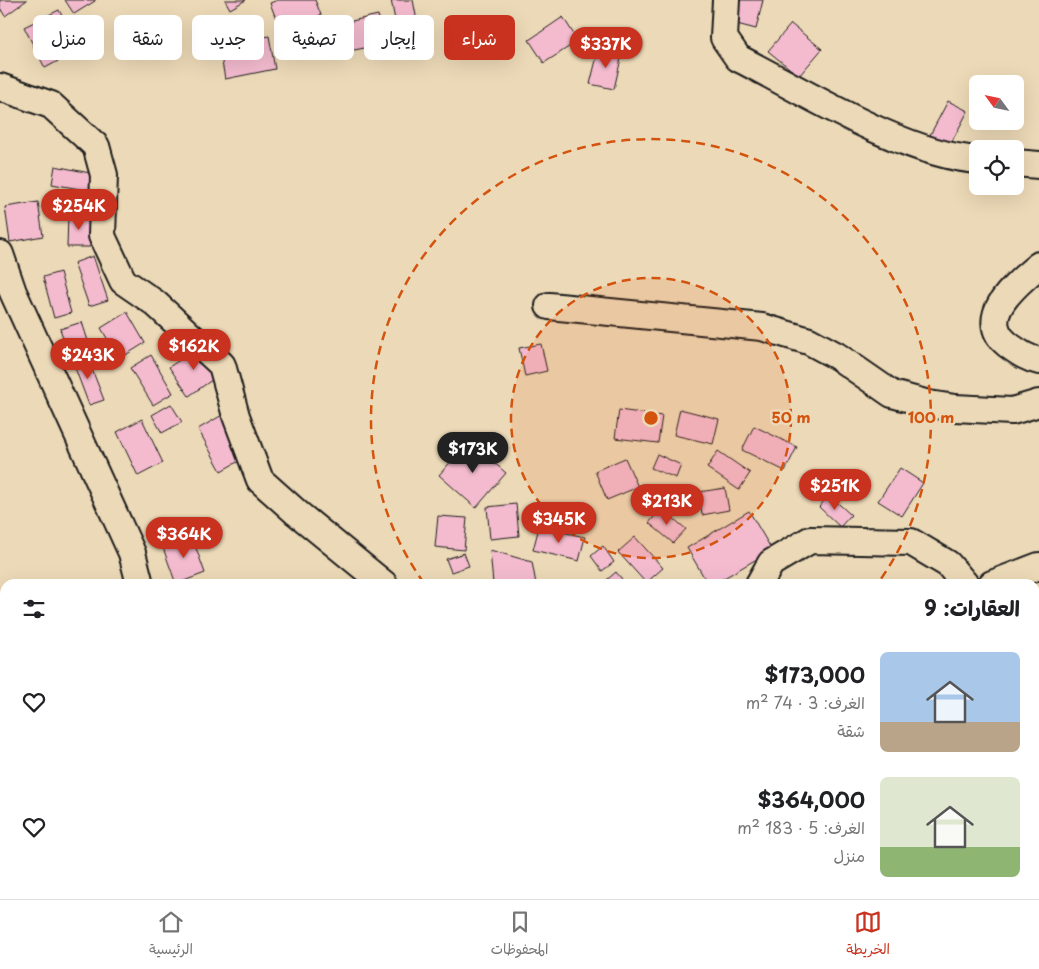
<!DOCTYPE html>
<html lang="ar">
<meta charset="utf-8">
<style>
body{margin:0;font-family:"Playpen Sans","Playpen Sans Arabic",sans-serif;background:#f6f6f6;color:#202124;direction:rtl;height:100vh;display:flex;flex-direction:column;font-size:19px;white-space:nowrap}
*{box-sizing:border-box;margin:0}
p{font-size:16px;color:#757577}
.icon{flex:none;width:28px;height:28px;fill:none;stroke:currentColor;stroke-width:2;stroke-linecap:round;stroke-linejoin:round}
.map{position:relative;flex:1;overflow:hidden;direction:ltr}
.panel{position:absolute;left:0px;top:579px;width:1040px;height:321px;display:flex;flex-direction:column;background:#fff;border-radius:15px 15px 0 0;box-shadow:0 5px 20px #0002;direction:rtl}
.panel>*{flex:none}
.guide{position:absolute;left:15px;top:15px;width:500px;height:45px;direction:rtl;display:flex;gap:10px}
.needle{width:32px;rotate:303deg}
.buttons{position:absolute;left:969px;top:75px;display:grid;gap:10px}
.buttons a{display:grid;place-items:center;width:55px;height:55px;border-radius:8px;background:#fff;box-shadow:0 5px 20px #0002;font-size:25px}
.price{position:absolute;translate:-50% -42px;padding:0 11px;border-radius:18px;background:#c8321e;color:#fff;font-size:16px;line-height:32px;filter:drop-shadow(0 1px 2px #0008)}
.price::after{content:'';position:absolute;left:50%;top:30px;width:15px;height:11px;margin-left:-8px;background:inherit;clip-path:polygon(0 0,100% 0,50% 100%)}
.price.current{background:#222;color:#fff}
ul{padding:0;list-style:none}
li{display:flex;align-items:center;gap:15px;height:125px;padding:0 20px}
li span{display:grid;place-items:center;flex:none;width:140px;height:100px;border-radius:8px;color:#555}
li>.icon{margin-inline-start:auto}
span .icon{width:60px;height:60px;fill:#fffc;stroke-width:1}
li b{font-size:21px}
h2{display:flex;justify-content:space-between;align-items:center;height:60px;padding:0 20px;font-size:21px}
.pill{padding:0 18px;border-radius:8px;background:#fff;box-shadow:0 5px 20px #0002;font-size:18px;line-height:45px}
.pill.current{background:#c8321e;color:#fff}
.dock{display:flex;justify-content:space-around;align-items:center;height:70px;border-top:1px solid #e0e0e0;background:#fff;font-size:14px;color:#757577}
.dock a{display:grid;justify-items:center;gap:2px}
.dock .current{color:#c8321e}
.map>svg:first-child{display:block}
.building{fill:#f4bbcf;stroke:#1c1c1c}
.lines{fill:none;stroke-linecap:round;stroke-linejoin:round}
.minor-casing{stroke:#1c1c1c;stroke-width:30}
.minor{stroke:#ecd9b7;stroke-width:26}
.ring{fill:none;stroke:#d4530e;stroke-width:2.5;stroke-dasharray:9 6}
.centre{fill:#d4530e;stroke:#ecd9b7;stroke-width:2.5}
.ring-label{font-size:15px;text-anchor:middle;font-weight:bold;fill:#d4530e;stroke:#ecd9b7;stroke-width:5;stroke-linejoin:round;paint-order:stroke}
</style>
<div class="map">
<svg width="1039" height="899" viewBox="0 0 1039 899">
<rect width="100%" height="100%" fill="#ecd9b7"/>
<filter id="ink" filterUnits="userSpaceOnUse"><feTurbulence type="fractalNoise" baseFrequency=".02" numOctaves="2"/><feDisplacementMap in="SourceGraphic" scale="10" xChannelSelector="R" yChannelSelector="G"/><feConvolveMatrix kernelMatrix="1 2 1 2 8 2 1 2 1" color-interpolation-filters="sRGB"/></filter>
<g filter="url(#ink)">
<g class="building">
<polygon points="0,0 27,0 5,16 0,8"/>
<polygon points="65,0 95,0 95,1 74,14"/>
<polygon points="225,0 246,0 230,9"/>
<polygon points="278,0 315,0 321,15 281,32 270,3"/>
<polygon points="391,0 413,0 418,26 397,30"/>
<polygon points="739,0 763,0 756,29 733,23"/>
<polygon points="59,10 79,50 45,68 24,27"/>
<polygon points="378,15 385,44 349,51 343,23"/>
<polygon points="563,17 578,41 544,63 529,40"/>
<polygon points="791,24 822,49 799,76 768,51"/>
<polygon points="269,36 275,69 225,79 219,45"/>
<polygon points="599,48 622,54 614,89 590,84"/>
<polygon points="948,101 968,111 950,145 930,135"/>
<polygon points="55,166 100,175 96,192 52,184"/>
<polygon points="38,202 43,236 10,242 5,207"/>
<polygon points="68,214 90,214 90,247 67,247"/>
<polygon points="93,256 108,300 89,306 74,263"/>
<polygon points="60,272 71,313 54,318 43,277"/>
<polygon points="127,312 145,343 119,359 101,328"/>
<polygon points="82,322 89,344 68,352 60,329"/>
<polygon points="541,344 547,371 525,376 519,348"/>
<polygon points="199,347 219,375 189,396 169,367"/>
<polygon points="86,354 104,400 89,405 72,360"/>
<polygon points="151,355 173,393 153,405 130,368"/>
<polygon points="171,404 182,422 162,433 152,415"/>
<polygon points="680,409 719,419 713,444 674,435"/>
<polygon points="619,410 662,416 658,443 615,438"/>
<polygon points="224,414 248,456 221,471 198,429"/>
<polygon points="142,419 163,463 138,476 117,432"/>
<polygon points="754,426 797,447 785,471 742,450"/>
<polygon points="469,441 506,473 476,508 439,475"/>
<polygon points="718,451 750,473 739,490 707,468"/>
<polygon points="657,454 681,465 676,478 651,468"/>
<polygon points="625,458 638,487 607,500 595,471"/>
<polygon points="900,468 923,483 902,516 878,501"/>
<polygon points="725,488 729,510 702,515 699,492"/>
<polygon points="829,495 851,515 840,527 819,507"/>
<polygon points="516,504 519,536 490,539 487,507"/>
<polygon points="661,508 686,529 673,543 649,523"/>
<polygon points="749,511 772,550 714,584 708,584 687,548"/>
<polygon points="438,516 467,518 464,550 435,547"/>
<polygon points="539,527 585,537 579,561 533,550"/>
<polygon points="191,534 205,573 176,584 162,545"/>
<polygon points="635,537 663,568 646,583 618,552"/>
<polygon points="603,546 614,562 602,571 591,556"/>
<polygon points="490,550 532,562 536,584 493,584"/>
<polygon points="464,553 469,566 451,572 446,559"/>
<polygon points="616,572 626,584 602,584"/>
<polygon points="1035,686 1039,697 1039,747 1035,749"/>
<polygon points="0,755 5,758 5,766 0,775"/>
<polygon points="5,839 5,890 1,899 0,850"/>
<polygon points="678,895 688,895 701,899 677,899"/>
</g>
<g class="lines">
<defs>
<g id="minor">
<path d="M726,0L724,38L738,58C805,92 905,155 978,160"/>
<polyline points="0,87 51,105 96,146 104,175 102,236 123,281 155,303 222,365 236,416 260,480 297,513 384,584"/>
<polyline points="1015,163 1039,165"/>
<polyline points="0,254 13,292 132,553 140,584"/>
<path d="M1039,265C1015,285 972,320 1011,347C1021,354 1027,358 1039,361"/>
<polyline points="549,306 762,327 809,341 837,356 892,394 929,404 955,408 1012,411 1039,403"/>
<polyline points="759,584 771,563 810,540 911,542 948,564 965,584"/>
<polyline points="992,584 1039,566"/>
<polyline points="1035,760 1039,760"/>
<polyline points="220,895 221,899"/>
<polyline points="596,895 597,899"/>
<polyline points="861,895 869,899"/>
<polyline points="515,899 519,895"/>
<polyline points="658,899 660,895"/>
<polyline points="962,899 962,895"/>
</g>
</defs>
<use href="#minor" class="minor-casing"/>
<use href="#minor" class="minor"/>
</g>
</g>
<circle cx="651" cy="418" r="140" fill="#d4530e" fill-opacity=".12"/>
<g class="ring">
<circle cx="651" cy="418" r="140"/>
<path d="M424 583A280 280 0 1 1 878 583"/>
</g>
<circle cx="651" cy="418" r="8" class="centre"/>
<g class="ring-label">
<text x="791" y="423">50 m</text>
<text x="931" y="423">100 m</text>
</g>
</svg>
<div class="buttons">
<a><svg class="needle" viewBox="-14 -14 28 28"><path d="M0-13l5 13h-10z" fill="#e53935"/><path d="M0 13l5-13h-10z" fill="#757577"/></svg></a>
<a><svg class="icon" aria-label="locate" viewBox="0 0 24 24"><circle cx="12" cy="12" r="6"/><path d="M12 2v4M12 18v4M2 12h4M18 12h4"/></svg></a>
</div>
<b class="price" style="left:606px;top:69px">$337K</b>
<b class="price" style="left:79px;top:231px">$254K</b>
<b class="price" style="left:194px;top:371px">$162K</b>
<b class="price" style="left:88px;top:380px">$243K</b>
<b class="price current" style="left:473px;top:474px">$173K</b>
<b class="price" style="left:835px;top:511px">$251K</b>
<b class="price" style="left:667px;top:526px">$213K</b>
<b class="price" style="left:559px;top:544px">$345K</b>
<b class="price" style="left:184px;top:559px">$364K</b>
<div class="guide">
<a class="pill current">شراء</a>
<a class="pill">إيجار</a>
<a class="pill">تصفية</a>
<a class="pill">جديد</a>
<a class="pill">شقة</a>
<a class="pill">منزل</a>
</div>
<section class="panel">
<h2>العقارات: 9<svg class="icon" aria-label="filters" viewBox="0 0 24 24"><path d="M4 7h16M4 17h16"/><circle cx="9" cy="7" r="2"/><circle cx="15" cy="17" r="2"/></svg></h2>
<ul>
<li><span style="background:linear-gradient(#a9c7e8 70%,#b9a48a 0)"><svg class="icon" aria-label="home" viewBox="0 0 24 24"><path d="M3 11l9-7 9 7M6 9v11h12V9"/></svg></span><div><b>$173,000</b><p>الغرف: 3 · 74 m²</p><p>شقة</p></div><svg class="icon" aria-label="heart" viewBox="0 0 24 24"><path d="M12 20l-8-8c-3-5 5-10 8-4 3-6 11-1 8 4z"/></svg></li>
<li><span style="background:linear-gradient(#dfe7d0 70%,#8fb573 0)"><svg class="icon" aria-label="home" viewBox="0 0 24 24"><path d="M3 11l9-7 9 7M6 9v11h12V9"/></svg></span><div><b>$364,000</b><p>الغرف: 5 · 183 m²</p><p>منزل</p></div><svg class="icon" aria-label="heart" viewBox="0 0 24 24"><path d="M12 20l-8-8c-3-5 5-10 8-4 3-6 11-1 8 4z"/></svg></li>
</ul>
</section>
</div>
<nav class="dock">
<a class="current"><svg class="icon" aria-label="map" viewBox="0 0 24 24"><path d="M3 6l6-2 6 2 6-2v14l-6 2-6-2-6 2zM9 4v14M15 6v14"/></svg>الخريطة</a>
<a><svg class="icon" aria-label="saved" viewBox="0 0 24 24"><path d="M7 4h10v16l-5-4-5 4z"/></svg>المحفوظات</a>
<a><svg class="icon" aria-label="home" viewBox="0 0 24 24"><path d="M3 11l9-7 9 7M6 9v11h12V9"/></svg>الرئيسية</a>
</nav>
